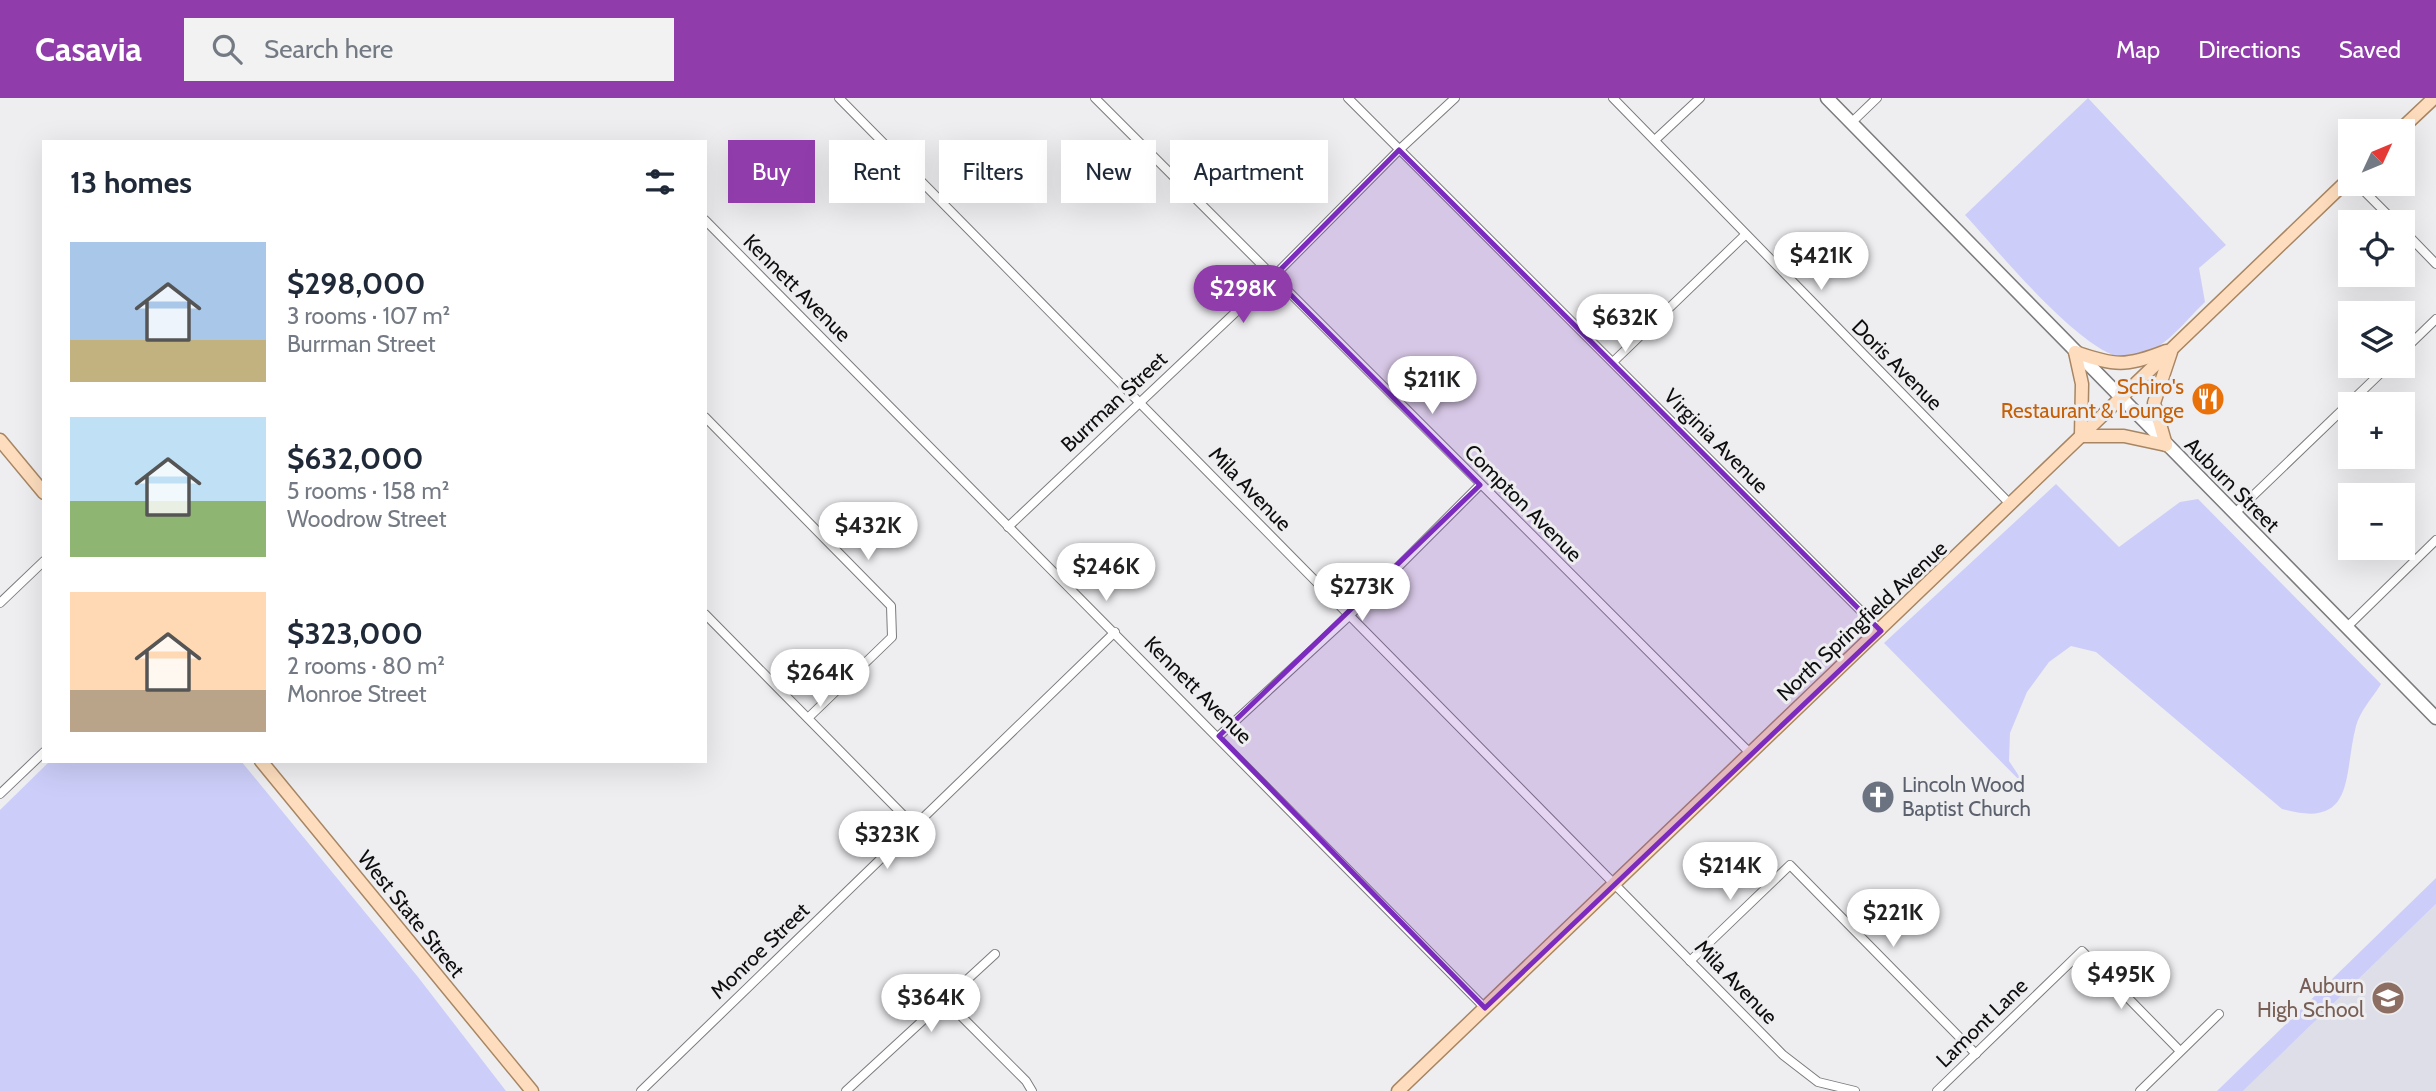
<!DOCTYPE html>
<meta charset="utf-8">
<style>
body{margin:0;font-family:Cabin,sans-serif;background:#f2f2f3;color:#1f2937;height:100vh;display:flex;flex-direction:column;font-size:26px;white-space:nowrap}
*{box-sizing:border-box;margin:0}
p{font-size:23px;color:#747a83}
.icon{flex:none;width:38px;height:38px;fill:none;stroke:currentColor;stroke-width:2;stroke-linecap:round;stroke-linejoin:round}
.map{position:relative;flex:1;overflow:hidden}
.drawer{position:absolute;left:42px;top:42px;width:665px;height:623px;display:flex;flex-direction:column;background:#fff;border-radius:0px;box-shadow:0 7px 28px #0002}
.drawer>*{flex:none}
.top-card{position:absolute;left:728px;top:42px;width:665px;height:63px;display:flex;gap:14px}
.needle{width:46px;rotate:46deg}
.controls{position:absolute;left:2338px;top:21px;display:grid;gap:14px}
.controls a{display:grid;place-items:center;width:77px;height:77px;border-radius:0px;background:#fff;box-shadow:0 7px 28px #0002;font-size:35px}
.price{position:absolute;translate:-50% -60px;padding:0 16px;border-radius:24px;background:#fff;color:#222;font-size:23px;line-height:46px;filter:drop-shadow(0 2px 4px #0008)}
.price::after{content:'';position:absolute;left:50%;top:42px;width:21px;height:16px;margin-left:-10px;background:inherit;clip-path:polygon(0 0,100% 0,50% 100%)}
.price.active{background:#903dab;color:#fff}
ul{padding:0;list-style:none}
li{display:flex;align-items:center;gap:21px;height:175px;padding:0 28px}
li span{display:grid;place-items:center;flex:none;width:196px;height:140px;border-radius:0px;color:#555}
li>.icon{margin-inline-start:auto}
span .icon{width:84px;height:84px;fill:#fffc;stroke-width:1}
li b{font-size:30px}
h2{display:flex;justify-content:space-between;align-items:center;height:84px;padding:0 28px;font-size:30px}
.chip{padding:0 24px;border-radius:0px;background:#fff;box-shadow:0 7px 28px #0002;font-size:24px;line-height:63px}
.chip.active{background:#903dab;color:#fff}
header{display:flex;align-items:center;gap:42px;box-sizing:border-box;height:98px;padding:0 35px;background:#903dab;color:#fff}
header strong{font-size:33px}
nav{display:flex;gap:38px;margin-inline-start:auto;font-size:24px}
.search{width:490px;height:63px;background:#f2f2f3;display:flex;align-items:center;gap:18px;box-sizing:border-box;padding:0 24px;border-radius:0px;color:#747a83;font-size:26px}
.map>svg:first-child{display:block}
.built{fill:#dddee8}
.green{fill:#cccef9}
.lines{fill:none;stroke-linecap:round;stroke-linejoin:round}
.street-casing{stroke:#7b7b7d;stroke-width:10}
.secondary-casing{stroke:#7b7b7d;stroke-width:15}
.primary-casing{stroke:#a88663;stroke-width:15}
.street{stroke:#fff;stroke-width:8}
.secondary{stroke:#fff;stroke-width:12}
.primary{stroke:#fdddbd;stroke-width:12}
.marked{fill:#7b2cbf;fill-opacity:0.2;stroke:#7b2cbf;stroke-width:5;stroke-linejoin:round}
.labels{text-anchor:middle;stroke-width:6;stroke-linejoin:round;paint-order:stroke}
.street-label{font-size:21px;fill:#0e0e0e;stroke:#eeeef1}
.food-label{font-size:21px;fill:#c56008;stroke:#eeeef1;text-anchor:end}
.worship-label{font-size:21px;fill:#5b616d;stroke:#eeeef1;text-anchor:start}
.education-label{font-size:21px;fill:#785e54;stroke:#eeeef1;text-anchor:end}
</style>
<header>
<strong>Casavia</strong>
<div class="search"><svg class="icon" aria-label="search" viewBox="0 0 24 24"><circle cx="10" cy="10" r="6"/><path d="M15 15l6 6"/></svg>Search here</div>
<nav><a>Map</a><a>Directions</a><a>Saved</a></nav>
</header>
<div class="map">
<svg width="2436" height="993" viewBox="0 0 2436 993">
<rect width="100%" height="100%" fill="#eeeef1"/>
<polygon class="built" points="2436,806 2436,993 2243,993"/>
<g class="green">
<path d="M2088,0L2226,147L2199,170L2205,204C2184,224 2159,259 2128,260C2086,262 1995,149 1965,117Z"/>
<path d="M2056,386L2119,449L2180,404L2198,401L2381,586C2373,599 2360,613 2356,628C2343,678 2356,732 2282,711L2096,554L2071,548L2049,564L2027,594L2010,635L2009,663L2027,690L1884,545Z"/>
<polygon points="50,663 241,663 418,879 506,993 0,993 0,712"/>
<polygon points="2436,780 2436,806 2243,993 2217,993"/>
</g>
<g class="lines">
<defs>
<g id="street">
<polyline points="839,0 1783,957 1818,984 1855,993"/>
<polyline points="1095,0 1750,655"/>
<polyline points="1348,0 1881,533"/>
<polyline points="1613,0 2011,407"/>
<polyline points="1851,25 1877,0"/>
<polyline points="1656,41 1700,0"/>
<polyline points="2357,86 2395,124"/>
<polyline points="705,122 1485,910"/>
<polyline points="2403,132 2436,166"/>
<polyline points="2403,253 2436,221"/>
<polyline points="1613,264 1745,137"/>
<polyline points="705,319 891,508 892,539 808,620"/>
<polyline points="2234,416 2388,268"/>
<polyline points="1008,429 1273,179 1399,52 1455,0"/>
<polyline points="0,505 44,463"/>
<polyline points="705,516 913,727"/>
<polyline points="2347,529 2436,442"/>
<polyline points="1219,638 1349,518 1480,387"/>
<polyline points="0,696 44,654"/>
<polyline points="1690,863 1790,767 1976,956"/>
<polyline points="946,903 1026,983 1032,993"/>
<polyline points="641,993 1115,534"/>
<polyline points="846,993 995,856"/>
<polyline points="1937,993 2082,853 2180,953"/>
<polyline points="2140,993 2219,916"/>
</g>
<polyline id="secondary" points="1827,0 2436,620"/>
<g id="primary">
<polyline points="2399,33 2434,0"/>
<polyline points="2075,254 2082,286 2081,338 2124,338 2166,347"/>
<path d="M2075,254C2115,268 2126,269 2166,253"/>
<polyline points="0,342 44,395"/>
<polyline points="2166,347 2154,305 2171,254"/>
<polyline points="261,663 532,993"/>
<polyline points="1398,993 2350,80"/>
</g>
</defs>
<use href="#street" class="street-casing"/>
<use href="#secondary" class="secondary-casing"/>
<use href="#primary" class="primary-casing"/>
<use href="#street" class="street"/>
<use href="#secondary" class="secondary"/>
<use href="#primary" class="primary"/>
</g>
<path class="marked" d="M1399,52L1881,533L1485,910L1219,638L1480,387L1273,179Z"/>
<defs>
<symbol id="restaurant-disc" viewBox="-11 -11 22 22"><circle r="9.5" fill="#e8710a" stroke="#eeeef1"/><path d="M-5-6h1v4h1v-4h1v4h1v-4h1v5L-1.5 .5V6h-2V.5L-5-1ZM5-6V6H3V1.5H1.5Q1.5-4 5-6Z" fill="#fff"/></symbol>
<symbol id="church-disc" viewBox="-11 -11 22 22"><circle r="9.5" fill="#6b7280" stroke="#eeeef1"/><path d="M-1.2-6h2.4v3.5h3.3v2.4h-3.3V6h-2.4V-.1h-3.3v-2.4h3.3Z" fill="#fff"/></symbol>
<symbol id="school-disc" viewBox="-11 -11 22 22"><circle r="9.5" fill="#8d6e63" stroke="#eeeef1"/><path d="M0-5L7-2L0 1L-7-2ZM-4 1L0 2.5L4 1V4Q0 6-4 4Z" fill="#fff"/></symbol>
</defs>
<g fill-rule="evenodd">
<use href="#restaurant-disc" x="2189" y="282" width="38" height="38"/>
<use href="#church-disc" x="1859" y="680" width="38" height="38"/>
<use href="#school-disc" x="2369" y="881" width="38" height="38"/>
</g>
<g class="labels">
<g class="street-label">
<text transform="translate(797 190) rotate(45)" y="7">Kennett Avenue</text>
<text transform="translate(1897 267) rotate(45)" y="7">Doris Avenue</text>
<text transform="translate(1114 304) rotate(-43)" y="7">Burrman Street</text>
<text transform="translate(1716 343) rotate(45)" y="7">Virginia Avenue</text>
<text transform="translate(2232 387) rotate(45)" y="7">Auburn Street</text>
<text transform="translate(1250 391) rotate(46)" y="7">Mila Avenue</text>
<text transform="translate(1523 405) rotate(45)" y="7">Compton Avenue</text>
<text transform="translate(1862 523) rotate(-43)" y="7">North Springfield Avenue</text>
<text transform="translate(1198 592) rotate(45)" y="7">Kennett Avenue</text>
<text transform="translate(411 816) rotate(51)" y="7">West State Street</text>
<text transform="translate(760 853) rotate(-44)" y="7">Monroe Street</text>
<text transform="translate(1736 884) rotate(46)" y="7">Mila Avenue</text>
<text transform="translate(1982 925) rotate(-44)" y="7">Lamont Lane</text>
</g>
<g class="food-label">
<text x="2184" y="296">Schiro's<tspan x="2184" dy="24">Restaurant &amp; Lounge</tspan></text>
</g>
<g class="worship-label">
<text x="1902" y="694">Lincoln Wood<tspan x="1902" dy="24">Baptist Church</tspan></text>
</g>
<g class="education-label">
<text x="2364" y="895">Auburn<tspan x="2364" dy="24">High School</tspan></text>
</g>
</g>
</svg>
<div class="controls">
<a><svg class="needle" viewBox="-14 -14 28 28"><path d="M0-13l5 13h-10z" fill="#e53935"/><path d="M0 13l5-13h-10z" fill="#747a83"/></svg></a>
<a><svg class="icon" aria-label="locate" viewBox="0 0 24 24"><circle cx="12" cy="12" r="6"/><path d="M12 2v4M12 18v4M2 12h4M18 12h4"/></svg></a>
<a><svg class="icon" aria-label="layers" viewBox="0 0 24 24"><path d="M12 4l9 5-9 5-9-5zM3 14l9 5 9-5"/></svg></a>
<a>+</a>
<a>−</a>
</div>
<b class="price" style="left:1821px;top:194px">$421K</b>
<b class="price active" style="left:1243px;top:227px">$298K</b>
<b class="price" style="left:1625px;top:256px">$632K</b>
<b class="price" style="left:1432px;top:318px">$211K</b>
<b class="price" style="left:868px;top:464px">$432K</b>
<b class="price" style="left:1106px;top:505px">$246K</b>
<b class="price" style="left:1362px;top:525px">$273K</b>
<b class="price" style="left:820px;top:611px">$264K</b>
<b class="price" style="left:887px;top:773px">$323K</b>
<b class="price" style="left:1730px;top:804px">$214K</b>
<b class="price" style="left:1893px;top:851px">$221K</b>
<b class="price" style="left:2121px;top:913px">$495K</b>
<b class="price" style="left:931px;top:936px">$364K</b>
<div class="top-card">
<a class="chip active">Buy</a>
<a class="chip">Rent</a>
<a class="chip">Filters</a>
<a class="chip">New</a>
<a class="chip">Apartment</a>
</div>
<section class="drawer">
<h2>13 homes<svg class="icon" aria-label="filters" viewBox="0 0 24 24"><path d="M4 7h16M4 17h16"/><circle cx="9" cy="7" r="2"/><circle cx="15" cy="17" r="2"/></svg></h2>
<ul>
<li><span style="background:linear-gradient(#a9c7e8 70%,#c2b280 0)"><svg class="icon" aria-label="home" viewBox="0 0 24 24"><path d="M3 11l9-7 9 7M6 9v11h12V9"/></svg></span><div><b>$298,000</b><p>3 rooms · 107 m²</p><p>Burrman Street</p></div></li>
<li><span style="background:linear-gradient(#bfe0f5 60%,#8fb573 0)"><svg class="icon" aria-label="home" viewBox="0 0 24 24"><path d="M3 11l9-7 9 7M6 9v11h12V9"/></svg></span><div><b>$632,000</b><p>5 rooms · 158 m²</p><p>Woodrow Street</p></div></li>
<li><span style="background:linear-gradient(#ffd9b3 70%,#b9a48a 0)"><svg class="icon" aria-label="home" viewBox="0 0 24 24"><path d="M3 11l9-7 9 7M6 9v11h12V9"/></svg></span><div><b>$323,000</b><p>2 rooms · 80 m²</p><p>Monroe Street</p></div></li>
</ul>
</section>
</div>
